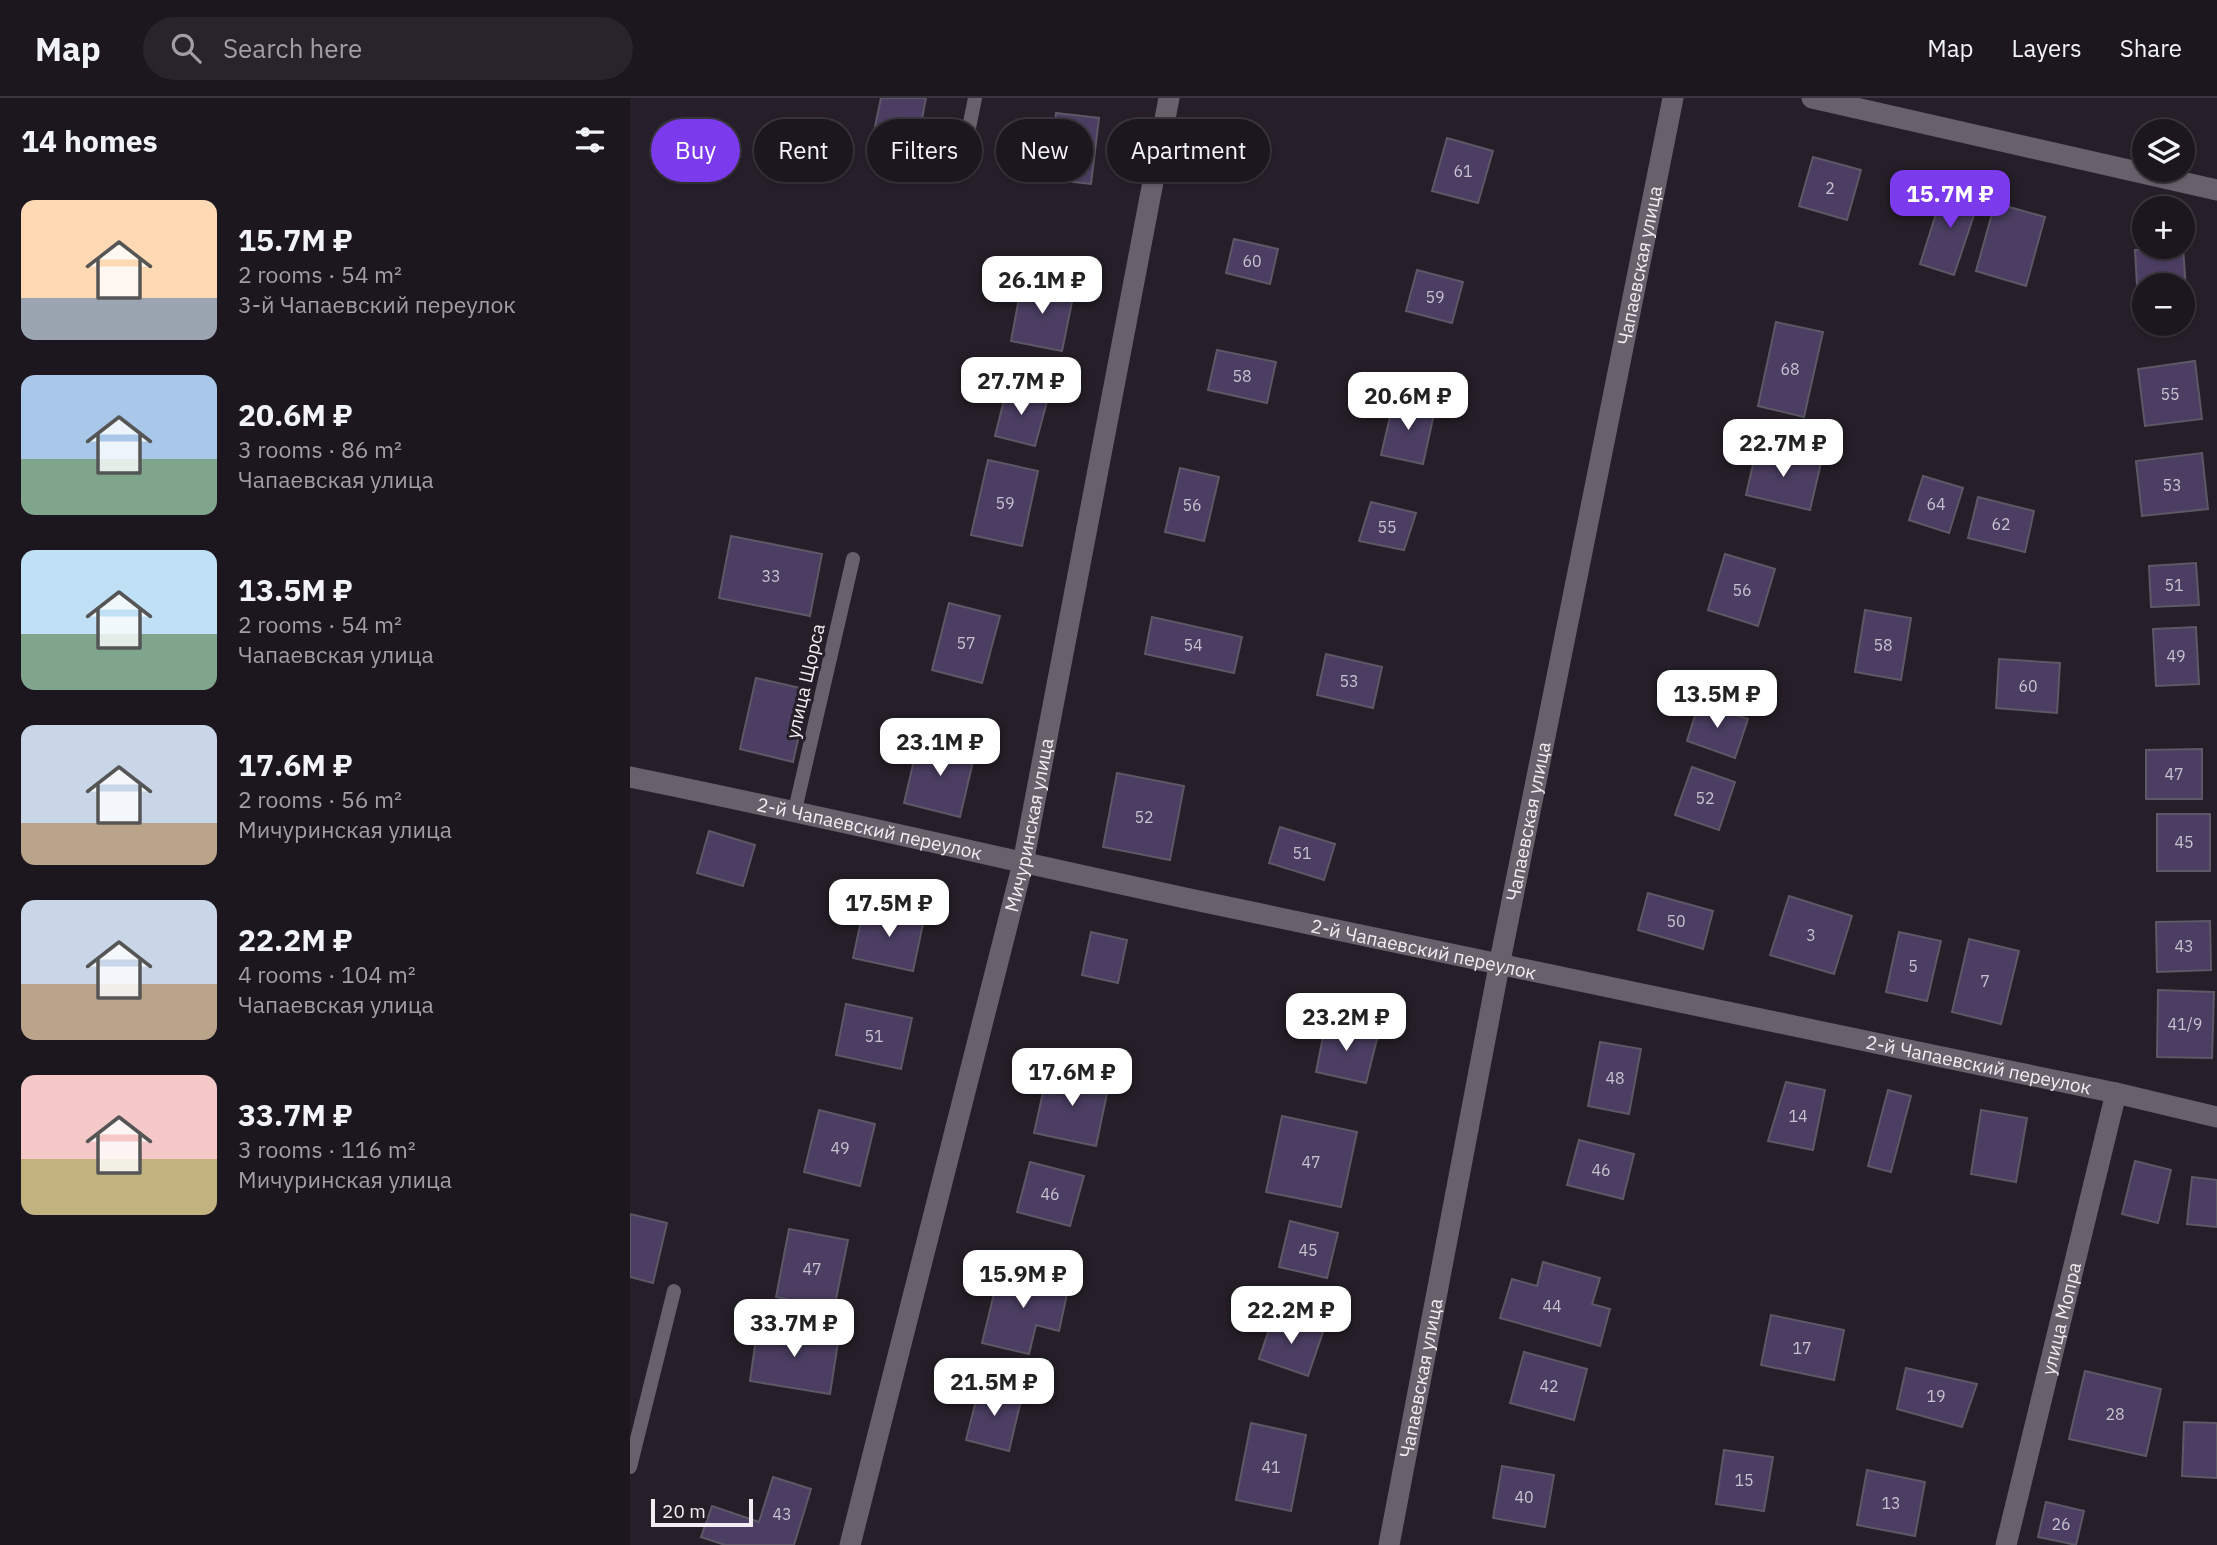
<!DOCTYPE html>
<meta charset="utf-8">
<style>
body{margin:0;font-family:"IBM Plex Sans",sans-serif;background:#29242c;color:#f1f3f6;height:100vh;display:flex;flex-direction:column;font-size:26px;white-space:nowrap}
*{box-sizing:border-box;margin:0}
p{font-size:23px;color:#a09fa4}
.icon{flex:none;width:38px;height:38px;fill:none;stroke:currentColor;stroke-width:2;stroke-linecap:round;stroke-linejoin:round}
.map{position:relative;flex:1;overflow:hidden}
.side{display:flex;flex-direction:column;background:#1c171f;width:630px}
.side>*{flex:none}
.top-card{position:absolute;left:21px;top:21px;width:665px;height:63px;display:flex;gap:14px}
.tools{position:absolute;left:1502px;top:21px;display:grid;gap:14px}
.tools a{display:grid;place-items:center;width:63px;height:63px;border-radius:50%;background:#1c171f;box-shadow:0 2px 5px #0004,0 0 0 2px #3a363d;font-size:35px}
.scale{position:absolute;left:21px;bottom:18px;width:102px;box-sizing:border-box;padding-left:7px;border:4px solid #f2edf3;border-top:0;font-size:19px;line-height:24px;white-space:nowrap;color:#f2edf3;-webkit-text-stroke:5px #261f29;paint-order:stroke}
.price{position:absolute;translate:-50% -60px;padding:0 16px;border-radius:14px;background:#fff;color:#222;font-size:23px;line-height:46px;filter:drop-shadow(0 2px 4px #0008)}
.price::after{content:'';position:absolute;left:50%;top:42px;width:21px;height:16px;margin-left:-10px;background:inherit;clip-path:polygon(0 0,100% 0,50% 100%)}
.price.current{background:#7c3aed;color:#fff}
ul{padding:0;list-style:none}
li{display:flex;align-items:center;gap:21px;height:175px;padding:0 21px}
li span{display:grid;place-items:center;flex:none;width:196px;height:140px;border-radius:14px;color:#555}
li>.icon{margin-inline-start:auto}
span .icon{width:84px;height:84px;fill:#fffc;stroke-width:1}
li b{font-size:30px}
h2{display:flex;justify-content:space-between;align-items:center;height:84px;padding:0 21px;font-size:30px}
.chip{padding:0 24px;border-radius:32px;background:#1c171f;box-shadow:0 2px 5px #0004,0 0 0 2px #3a363d;font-size:24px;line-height:63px}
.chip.current{background:#7c3aed;color:#fff}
header{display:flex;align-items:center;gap:42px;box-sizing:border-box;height:98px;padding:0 35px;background:#1c171f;border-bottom:2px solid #3a363d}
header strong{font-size:33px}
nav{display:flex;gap:38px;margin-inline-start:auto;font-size:24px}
.search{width:490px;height:63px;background:#29242c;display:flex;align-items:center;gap:18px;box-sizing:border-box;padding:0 24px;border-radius:38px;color:#a09fa4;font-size:26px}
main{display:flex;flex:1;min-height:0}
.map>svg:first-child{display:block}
.building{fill:#4b3e62;stroke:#5d5865;stroke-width:2}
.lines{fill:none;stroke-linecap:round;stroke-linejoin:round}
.service{stroke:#68606b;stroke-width:14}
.minor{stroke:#68606b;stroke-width:21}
.labels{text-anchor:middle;stroke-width:6;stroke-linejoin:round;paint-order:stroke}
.number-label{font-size:16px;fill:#c8c1cf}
.street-label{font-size:19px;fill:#f2edf3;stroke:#261f29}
</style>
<header>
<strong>Map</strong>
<div class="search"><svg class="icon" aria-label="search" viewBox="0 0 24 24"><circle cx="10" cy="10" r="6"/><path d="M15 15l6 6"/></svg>Search here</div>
<nav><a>Map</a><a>Layers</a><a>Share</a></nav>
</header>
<main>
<section class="side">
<h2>14 homes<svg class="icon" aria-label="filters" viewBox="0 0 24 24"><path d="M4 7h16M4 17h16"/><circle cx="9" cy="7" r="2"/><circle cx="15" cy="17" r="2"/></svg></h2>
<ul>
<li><span style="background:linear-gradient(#ffd9b3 70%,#9aa5b1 0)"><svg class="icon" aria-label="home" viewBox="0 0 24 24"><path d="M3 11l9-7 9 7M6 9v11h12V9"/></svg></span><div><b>15.7M ₽</b><p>2 rooms · 54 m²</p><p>3-й Чапаевский переулок</p></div></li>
<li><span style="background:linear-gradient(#a9c7e8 60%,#7fa58c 0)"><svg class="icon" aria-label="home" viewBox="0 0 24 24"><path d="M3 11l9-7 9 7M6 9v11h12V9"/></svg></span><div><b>20.6M ₽</b><p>3 rooms · 86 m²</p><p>Чапаевская улица</p></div></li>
<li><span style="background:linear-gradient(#bfe0f5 60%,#7fa58c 0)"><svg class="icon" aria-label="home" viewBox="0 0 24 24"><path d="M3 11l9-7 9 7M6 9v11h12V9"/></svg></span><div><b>13.5M ₽</b><p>2 rooms · 54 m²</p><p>Чапаевская улица</p></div></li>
<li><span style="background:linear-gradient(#c9d6e8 70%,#b9a48a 0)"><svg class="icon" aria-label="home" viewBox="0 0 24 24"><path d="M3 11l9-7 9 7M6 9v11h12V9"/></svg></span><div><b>17.6M ₽</b><p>2 rooms · 56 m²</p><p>Мичуринская улица</p></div></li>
<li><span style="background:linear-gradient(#c9d6e8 60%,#b9a48a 0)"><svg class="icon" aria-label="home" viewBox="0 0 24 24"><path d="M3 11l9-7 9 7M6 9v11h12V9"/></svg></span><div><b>22.2M ₽</b><p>4 rooms · 104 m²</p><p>Чапаевская улица</p></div></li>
<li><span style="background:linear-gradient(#f6c9c9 60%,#c2b280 0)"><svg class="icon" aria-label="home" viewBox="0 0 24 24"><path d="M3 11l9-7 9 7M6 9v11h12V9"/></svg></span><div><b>33.7M ₽</b><p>3 rooms · 116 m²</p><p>Мичуринская улица</p></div></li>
</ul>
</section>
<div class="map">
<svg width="1587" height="1447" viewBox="0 0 1587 1447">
<rect width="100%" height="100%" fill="#261f29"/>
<g class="building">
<polygon points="251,0 296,0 286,52 242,43"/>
<polygon points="426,15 469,20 461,86 418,81"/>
<polygon points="817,40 863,53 848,105 802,93"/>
<polygon points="1183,59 1231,72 1217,122 1169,108"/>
<polygon points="1315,88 1350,99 1324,177 1290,166"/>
<polygon points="1365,105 1415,119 1396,188 1346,173"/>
<polygon points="604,141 648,151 640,186 596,175"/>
<polygon points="1553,149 1558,220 1552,220 1552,187 1514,187 1514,223 1509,223 1505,152"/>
<polygon points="787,172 833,184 822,225 776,213"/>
<polygon points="392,184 444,194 432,253 381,243"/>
<polygon points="1146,224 1193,234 1174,319 1128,308"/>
<polygon points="587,252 646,264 637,305 578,292"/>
<polygon points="1565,263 1572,321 1515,328 1508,271"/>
<polygon points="377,290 418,300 405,348 365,338"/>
<polygon points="764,302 805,311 793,366 751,357"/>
<polygon points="1127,349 1191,365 1180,412 1116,397"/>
<polygon points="1572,355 1578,411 1512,418 1506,363"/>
<polygon points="358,362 408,373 392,448 341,437"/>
<polygon points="550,370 589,379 574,443 535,434"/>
<polygon points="1293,378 1333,390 1319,435 1279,422"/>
<polygon points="1348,399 1404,413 1395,454 1338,440"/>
<polygon points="741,404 786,415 774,452 729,443"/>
<polygon points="101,438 192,456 180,518 89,500"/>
<polygon points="1095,456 1145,471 1128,528 1078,512"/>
<polygon points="1566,465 1569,507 1521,509 1519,468"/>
<polygon points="319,505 370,518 352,585 302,572"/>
<polygon points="1235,512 1281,520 1271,582 1225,574"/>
<polygon points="522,519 612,539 604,575 515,556"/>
<polygon points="1566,529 1569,586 1526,588 1523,531"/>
<polygon points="696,556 752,569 743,610 687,597"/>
<polygon points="1369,561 1430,565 1427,615 1366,610"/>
<polygon points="126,580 179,592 163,664 110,651"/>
<polygon points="1069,605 1118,621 1105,660 1057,643"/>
<polygon points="289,641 345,655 330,719 274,705"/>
<polygon points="1572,651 1572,701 1516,701 1516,652"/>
<polygon points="1062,669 1105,684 1089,732 1045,717"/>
<polygon points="487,675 554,688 540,762 473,749"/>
<rect x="1527" y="716" width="53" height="57"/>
<polygon points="650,729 705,746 694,782 639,765"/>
<polygon points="79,733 125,747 113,788 67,775"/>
<polygon points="1018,795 1083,813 1073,851 1008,832"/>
<polygon points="1159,798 1222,818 1204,876 1140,857"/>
<polygon points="234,809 294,821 283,873 223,860"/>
<polygon points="1580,823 1581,872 1527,874 1526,824"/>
<polygon points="461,834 497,842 488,885 452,877"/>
<polygon points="1269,834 1311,843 1297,903 1256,894"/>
<polygon points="1339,841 1389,853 1371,926 1322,914"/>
<polygon points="1528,892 1584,894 1582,960 1527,959"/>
<polygon points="216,906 282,920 271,971 206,957"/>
<polygon points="696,924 748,937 736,985 686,974"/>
<polygon points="970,944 1011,951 999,1016 958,1008"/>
<polygon points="418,972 479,986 466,1048 404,1035"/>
<polygon points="1156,984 1195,992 1183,1052 1138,1043"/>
<polygon points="1258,992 1281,998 1261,1074 1238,1068"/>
<polygon points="189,1012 245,1026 230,1088 174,1074"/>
<polygon points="1351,1012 1397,1020 1386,1084 1341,1076"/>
<polygon points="652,1018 727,1034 711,1109 636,1094"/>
<polygon points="949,1042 1004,1056 993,1101 937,1087"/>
<polygon points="1505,1063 1541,1072 1528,1125 1492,1116"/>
<polygon points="400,1064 454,1078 440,1128 387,1114"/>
<polygon points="1562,1079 1587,1082 1587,1129 1557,1126"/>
<polygon points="0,1116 37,1125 23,1185 0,1179"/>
<polygon points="660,1123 708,1135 697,1180 649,1169"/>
<polygon points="159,1131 218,1142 204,1211 146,1199"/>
<polygon points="913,1164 970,1180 962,1206 980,1211 970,1248 870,1220 882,1181 907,1188"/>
<polygon points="370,1171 439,1187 429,1233 406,1227 399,1256 352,1245"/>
<polygon points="644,1217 693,1234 678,1278 629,1261"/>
<polygon points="1141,1217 1214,1232 1204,1282 1131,1267"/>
<polygon points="128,1226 209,1238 200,1296 120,1283"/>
<polygon points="894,1254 957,1271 944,1322 880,1305"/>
<polygon points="1276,1270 1347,1286 1332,1329 1267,1311"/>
<polygon points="1455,1273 1531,1291 1516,1358 1439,1341"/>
<polygon points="350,1287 392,1298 379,1353 336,1342"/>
<polygon points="1554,1324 1587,1325 1587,1380 1552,1378"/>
<polygon points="621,1325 676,1337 661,1413 606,1402"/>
<polygon points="1094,1352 1143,1359 1134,1413 1086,1406"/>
<polygon points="872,1368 924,1377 915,1429 863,1420"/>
<polygon points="1237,1372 1295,1384 1285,1438 1227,1427"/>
<polygon points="143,1379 181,1391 164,1447 95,1447 71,1439 82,1408 129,1424"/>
<polygon points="1416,1404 1454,1413 1446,1447 1408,1439"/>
</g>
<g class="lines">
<g class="service">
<polyline points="332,64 345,0"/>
<polyline points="165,712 223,461"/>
<polyline points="0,1369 44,1193"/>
</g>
<g class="minor">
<polyline points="1182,0 1587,92"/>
<path id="s1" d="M0,679C192,718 383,763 574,804C878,870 1182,932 1486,995L1587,1019"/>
<path id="s2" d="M220,1447L393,765L539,0"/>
<path id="s3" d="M759,1447L869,868L1043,0"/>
<path id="s4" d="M1376,1447L1486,995"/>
</g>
</g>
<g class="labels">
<g class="number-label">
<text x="833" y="79">61</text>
<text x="1200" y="96">2</text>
<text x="622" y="169">60</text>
<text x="805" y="205">59</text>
<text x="1160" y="277">68</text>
<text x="612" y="284">58</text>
<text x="1540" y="302">55</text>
<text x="1542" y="393">53</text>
<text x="375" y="411">59</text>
<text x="1306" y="412">64</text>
<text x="562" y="413">56</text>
<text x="1371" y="432">62</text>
<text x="757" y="435">55</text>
<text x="141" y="484">33</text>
<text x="1544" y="493">51</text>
<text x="1112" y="498">56</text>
<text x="336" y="551">57</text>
<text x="563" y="553">54</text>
<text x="1253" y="553">58</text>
<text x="1546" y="564">49</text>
<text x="719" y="589">53</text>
<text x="1398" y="594">60</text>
<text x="1544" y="682">47</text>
<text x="1075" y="706">52</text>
<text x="514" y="725">52</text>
<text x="1554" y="750">45</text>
<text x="672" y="761">51</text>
<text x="1046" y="829">50</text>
<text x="1181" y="843">3</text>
<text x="1554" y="854">43</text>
<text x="1283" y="874">5</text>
<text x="1355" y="889">7</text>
<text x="1555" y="932">41/9</text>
<text x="244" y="944">51</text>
<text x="985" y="986">48</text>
<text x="1168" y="1024">14</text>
<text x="210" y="1056">49</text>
<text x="681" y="1070">47</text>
<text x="971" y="1078">46</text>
<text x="420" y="1102">46</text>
<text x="678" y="1158">45</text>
<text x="182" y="1177">47</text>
<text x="922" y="1214">44</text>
<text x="1172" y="1256">17</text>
<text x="919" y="1294">42</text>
<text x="1306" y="1304">19</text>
<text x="1485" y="1322">28</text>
<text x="641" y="1375">41</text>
<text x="1114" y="1388">15</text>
<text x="894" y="1405">40</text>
<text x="1261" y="1411">13</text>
<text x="152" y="1422">43</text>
<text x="1431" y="1432">26</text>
</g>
<g class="street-label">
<text dy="7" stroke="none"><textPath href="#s3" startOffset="1304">Чапаевская улица</textPath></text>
<text transform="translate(175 583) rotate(-77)" y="7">улица Щорса</text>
<text dy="7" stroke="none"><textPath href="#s3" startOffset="737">Чапаевская улица</textPath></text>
<text dy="7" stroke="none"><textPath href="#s2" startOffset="742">Мичуринская улица</textPath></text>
<text dy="7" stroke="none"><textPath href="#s1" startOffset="245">2-й Чапаевский переулок</textPath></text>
<text dy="7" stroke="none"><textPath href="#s1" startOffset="812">2-й Чапаевский переулок</textPath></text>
<text dy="7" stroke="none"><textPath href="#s1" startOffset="1379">2-й Чапаевский переулок</textPath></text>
<text dy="7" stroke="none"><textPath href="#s4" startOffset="233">улица Мопра</textPath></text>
<text dy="7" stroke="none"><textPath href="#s3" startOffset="170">Чапаевская улица</textPath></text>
</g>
</g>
</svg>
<div class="tools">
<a><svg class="icon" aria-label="layers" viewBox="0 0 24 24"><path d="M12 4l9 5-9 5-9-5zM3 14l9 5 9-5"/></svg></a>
<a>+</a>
<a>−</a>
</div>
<div class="scale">20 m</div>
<b class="price current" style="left:1320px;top:132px">15.7M ₽</b>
<b class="price" style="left:412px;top:218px">26.1M ₽</b>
<b class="price" style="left:391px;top:319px">27.7M ₽</b>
<b class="price" style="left:778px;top:334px">20.6M ₽</b>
<b class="price" style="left:1153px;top:381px">22.7M ₽</b>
<b class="price" style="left:1087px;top:632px">13.5M ₽</b>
<b class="price" style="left:310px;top:680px">23.1M ₽</b>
<b class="price" style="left:259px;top:841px">17.5M ₽</b>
<b class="price" style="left:716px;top:955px">23.2M ₽</b>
<b class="price" style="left:442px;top:1010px">17.6M ₽</b>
<b class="price" style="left:393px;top:1212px">15.9M ₽</b>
<b class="price" style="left:661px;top:1248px">22.2M ₽</b>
<b class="price" style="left:164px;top:1261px">33.7M ₽</b>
<b class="price" style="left:364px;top:1320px">21.5M ₽</b>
<div class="top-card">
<a class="chip current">Buy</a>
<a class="chip">Rent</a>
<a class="chip">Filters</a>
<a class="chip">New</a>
<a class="chip">Apartment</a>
</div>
</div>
</main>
